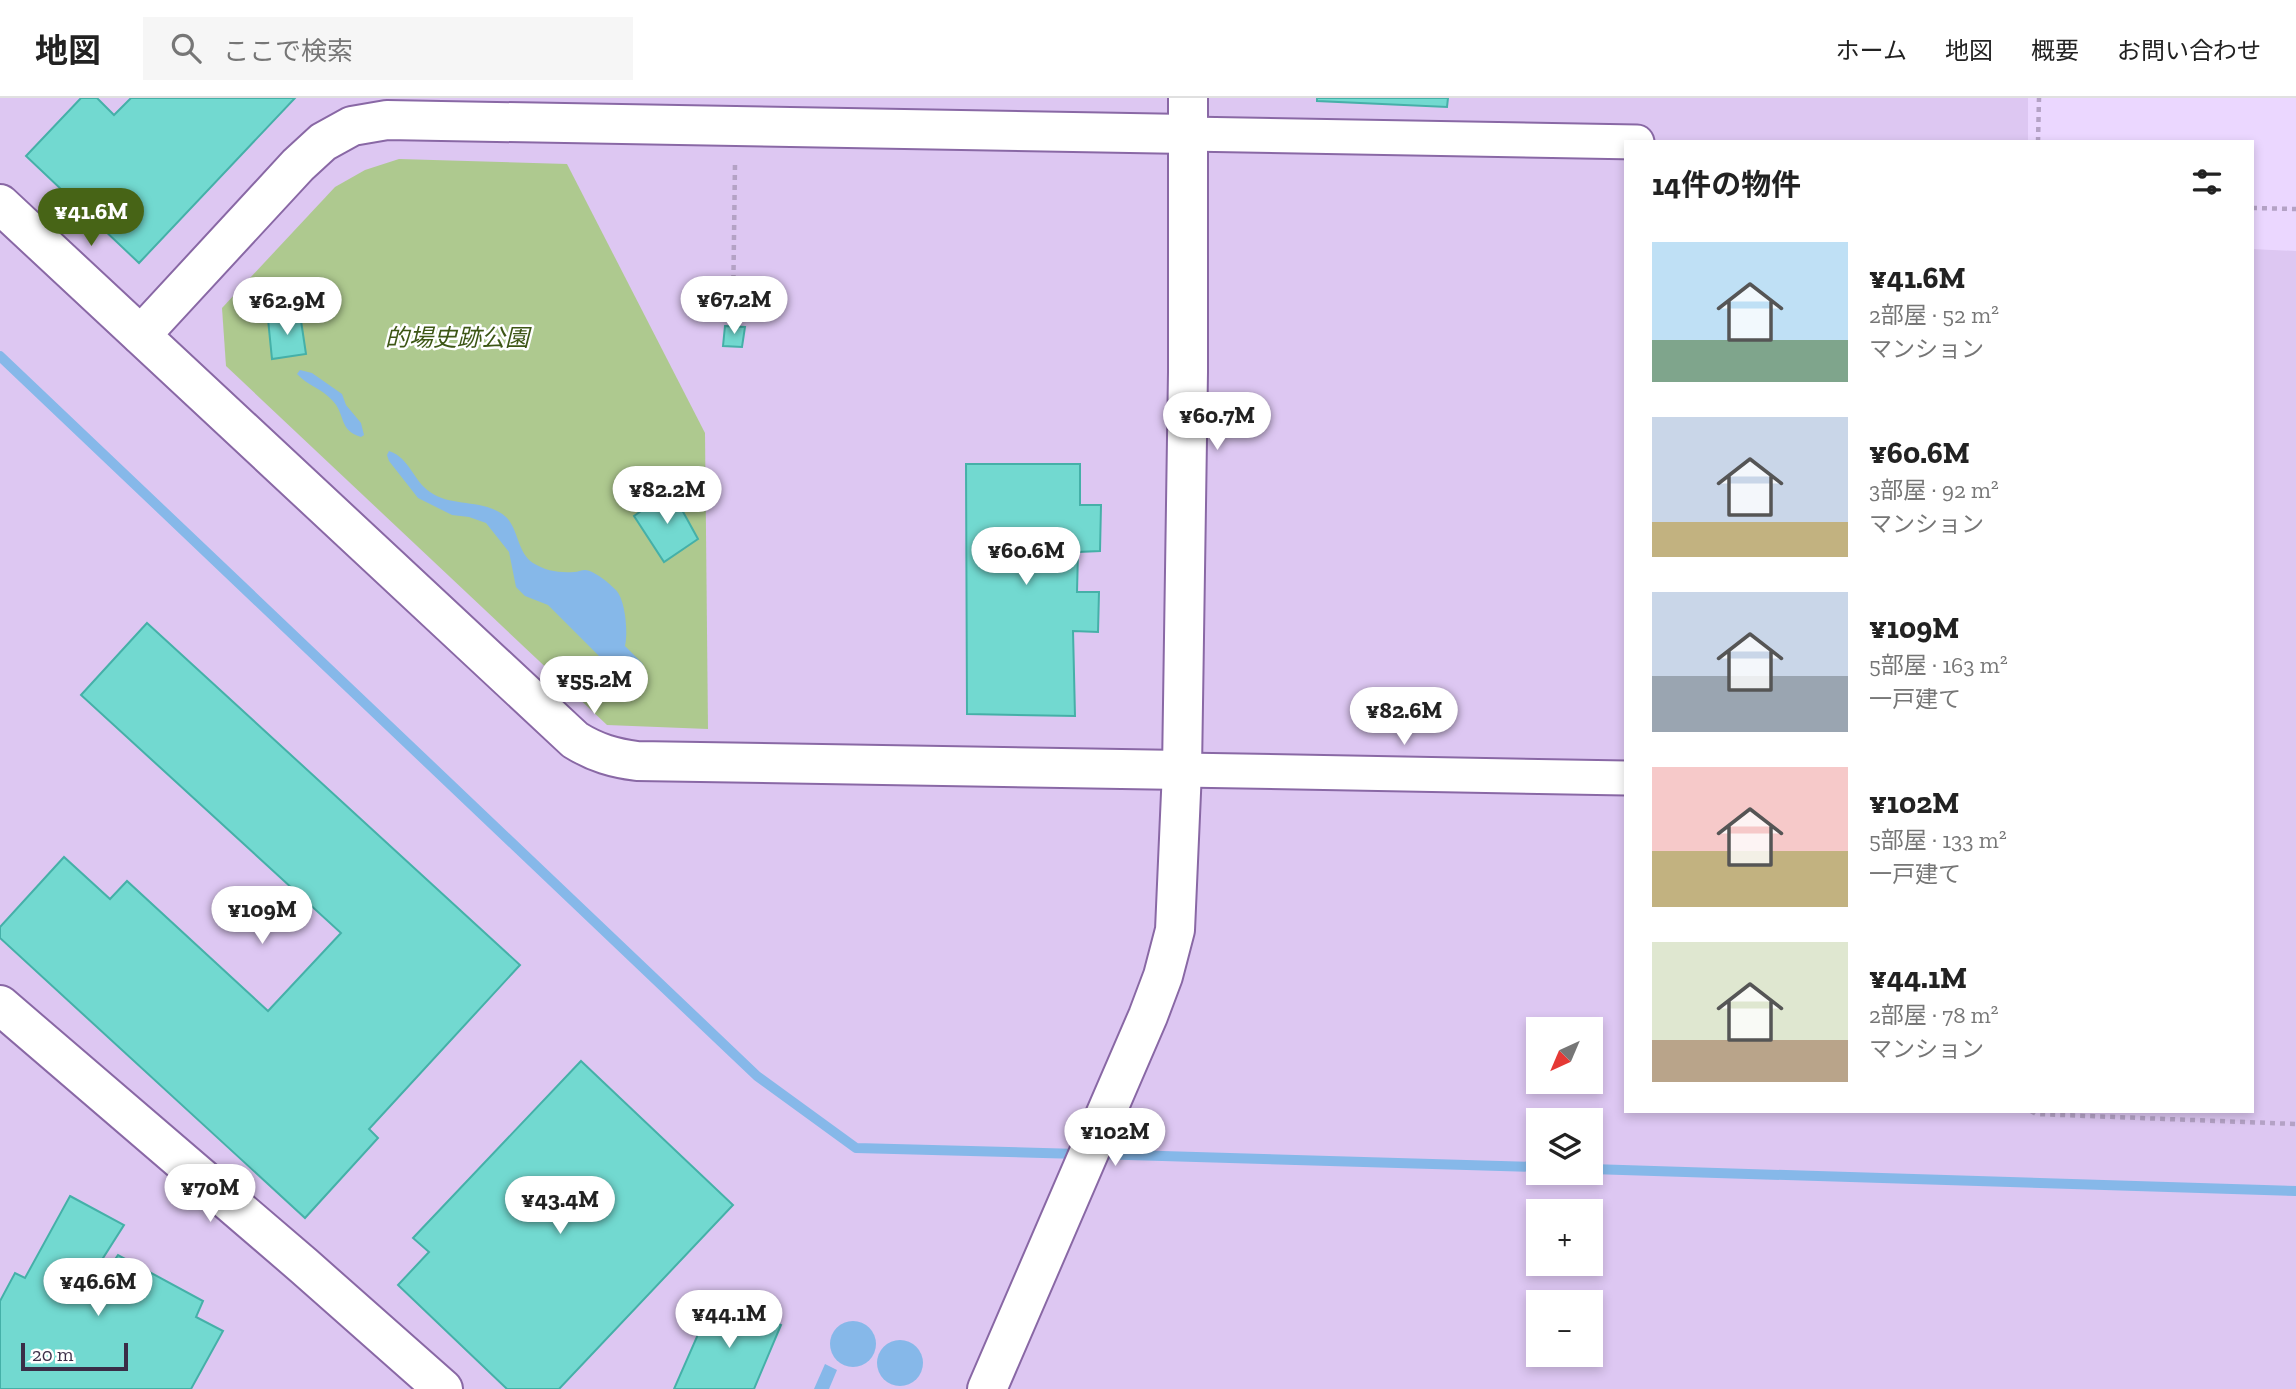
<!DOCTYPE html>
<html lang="ja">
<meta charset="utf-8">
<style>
body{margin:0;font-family:"Zilla Slab","Noto Sans JP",serif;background:#f6f6f6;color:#222;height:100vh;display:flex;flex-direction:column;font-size:26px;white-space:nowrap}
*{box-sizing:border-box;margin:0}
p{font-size:23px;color:#767676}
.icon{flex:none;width:38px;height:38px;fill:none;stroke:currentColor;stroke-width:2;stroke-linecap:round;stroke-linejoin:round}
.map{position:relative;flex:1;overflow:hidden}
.details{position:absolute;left:1624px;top:42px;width:630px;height:973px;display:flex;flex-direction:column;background:#fff;border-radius:0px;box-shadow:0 4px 10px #0003}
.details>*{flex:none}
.needle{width:46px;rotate:224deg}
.buttons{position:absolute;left:1526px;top:919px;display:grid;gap:14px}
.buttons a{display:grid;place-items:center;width:77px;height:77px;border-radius:0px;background:#fff;box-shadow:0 4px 10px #0003;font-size:35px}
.scale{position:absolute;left:21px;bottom:18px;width:107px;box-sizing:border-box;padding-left:7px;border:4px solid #3a2d47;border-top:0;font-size:19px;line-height:24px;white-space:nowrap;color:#3a2d47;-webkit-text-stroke:5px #fff;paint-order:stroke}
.price{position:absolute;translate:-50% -60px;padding:0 16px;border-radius:24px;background:#fff;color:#222;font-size:23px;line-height:46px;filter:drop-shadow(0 2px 4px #0008)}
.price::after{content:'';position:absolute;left:50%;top:42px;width:21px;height:16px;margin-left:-10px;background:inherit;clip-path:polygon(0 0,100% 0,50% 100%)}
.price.current{background:#476416;color:#fff}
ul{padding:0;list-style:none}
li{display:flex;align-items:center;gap:21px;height:175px;padding:0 28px}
li span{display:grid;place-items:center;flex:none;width:196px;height:140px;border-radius:0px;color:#555}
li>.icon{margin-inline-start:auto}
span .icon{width:84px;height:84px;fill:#fffc;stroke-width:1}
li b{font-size:30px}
h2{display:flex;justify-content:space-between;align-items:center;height:84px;padding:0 28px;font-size:30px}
header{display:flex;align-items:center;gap:42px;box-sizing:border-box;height:98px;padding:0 35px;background:#fff;border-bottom:2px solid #e0e0e0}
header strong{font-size:33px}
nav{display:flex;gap:38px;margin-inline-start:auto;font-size:24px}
.search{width:490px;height:63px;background:#f6f6f6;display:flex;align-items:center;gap:18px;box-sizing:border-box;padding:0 24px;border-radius:0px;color:#767676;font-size:26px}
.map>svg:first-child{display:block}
.built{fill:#ddc7f2;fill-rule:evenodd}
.green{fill:#aec98f}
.water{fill:#86b8e9}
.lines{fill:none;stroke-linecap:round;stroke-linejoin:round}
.stream{stroke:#86b8e9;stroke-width:10}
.building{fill:#72d9d0;stroke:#45b0a8;stroke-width:2}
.minor-casing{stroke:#8968a5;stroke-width:37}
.tertiary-casing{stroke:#8968a5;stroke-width:42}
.path{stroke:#b4a2c5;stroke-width:4.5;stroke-dasharray:5 5;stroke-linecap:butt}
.minor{stroke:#fff;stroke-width:33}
.tertiary{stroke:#fff;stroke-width:38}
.labels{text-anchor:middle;stroke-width:5;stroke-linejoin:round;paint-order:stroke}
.park-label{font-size:24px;font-style:italic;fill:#3d5615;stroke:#fff}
</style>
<header>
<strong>地図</strong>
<div class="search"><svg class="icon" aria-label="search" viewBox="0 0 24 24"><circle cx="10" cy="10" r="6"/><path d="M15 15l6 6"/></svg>ここで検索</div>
<nav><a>ホーム</a><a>地図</a><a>概要</a><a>お問い合わせ</a></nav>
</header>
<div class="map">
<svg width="2296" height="1291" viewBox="0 0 2296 1291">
<rect width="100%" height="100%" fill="#ebd7ff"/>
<path class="built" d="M0,0H2028V44H1626V1013H2252V151L2296,153V1291H0ZM1538,931H1591V984H1538ZM1538,1022H1591V1074H1538ZM1538,1113H1591V1166H1538ZM1538,1204H1591V1256H1538Z"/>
<polygon class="green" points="399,61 567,66 705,335 708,631 607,627 226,268 222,210 335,89 365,72"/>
<g class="water">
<path d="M300,272L312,275L342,296L346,307L361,325L364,337L361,339C338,332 346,316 332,302C322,291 307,287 297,276Z"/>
<path d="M389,353C410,360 413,383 430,394C452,410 485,400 506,419C519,432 517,454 533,465C546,473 559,475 574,474C578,474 581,472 585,472C595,473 609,485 616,492C626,503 628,536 625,548L643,566V569L636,578L625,577L604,563L548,507L525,498L516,489L509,454L486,425L469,419L452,417L418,400L389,363L387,357Z"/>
<circle cx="853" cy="1246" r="23"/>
<circle cx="900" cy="1265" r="23"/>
<polygon points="825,1266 837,1272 829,1291 814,1291"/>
</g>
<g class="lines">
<g class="stream">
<polyline points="0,258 757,978 856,1050 1079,1056"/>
<polyline points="1095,1056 1538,1069"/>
<polyline points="1591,1071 2296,1093"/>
</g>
</g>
<g class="building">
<polygon points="81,0 97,0 114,17 131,0 295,0 139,165 26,58"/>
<polygon points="1317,0 1448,0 1447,9 1317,3"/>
<polygon points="300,216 306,256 272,261 268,221"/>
<polygon points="725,228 745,229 742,249 723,248"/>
<polygon points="966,366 1080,366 1080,407 1101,407 1100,453 1078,454 1077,494 1099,494 1098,534 1073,533 1075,618 967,616"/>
<polygon points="671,392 698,441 664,464 634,418"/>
<polygon points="147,525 520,867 369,1031 378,1040 305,1120 0,840 0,829 64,759 110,801 127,783 268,913 341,835 81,597"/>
<polygon points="581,963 733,1107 559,1291 507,1291 398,1187 429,1154 413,1140"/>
<polygon points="70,1098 124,1127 98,1168 107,1173 118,1157 203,1203 196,1219 223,1233 191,1291 0,1291 0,1203 15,1175 25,1180"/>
<polygon points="714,1200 781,1227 754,1291 674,1291"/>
</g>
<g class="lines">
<defs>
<g id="minor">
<polyline points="1187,36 1637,44"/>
<polyline points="1182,672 1626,680"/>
</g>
<g id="tertiary">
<path d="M0,106L575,642C596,655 614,660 637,663L1182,672"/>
<polyline points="141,237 298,67 323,44 352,28 387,22 1187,36"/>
<polyline points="0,907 304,1168 443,1291"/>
<polyline points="987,1291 1148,918 1163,878 1175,832 1182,672 1188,274 1188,0"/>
</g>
</defs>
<use href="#minor" class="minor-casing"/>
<use href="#tertiary" class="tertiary-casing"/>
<g class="path">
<polyline points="2038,44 2039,0"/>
<polyline points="2252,110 2296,111"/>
<polyline points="733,212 735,66"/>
<polyline points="2031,1013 2036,1016 2296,1026"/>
</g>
<use href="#minor" class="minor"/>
<use href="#tertiary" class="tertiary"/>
</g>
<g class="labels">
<g class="park-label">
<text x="457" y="248">的場史跡公園</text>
</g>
</g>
</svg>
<div class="buttons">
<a><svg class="needle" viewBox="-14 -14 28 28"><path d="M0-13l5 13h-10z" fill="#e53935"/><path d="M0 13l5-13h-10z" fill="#767676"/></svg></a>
<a><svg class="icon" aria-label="layers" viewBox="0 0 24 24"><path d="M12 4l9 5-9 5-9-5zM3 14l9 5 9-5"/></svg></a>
<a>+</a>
<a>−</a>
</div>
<div class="scale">20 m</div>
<b class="price current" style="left:91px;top:150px">¥41.6M</b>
<b class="price" style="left:734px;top:238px">¥67.2M</b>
<b class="price" style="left:287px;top:239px">¥62.9M</b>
<b class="price" style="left:1217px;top:354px">¥60.7M</b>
<b class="price" style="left:667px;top:428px">¥82.2M</b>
<b class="price" style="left:1026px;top:489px">¥60.6M</b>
<b class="price" style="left:594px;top:618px">¥55.2M</b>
<b class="price" style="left:1404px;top:649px">¥82.6M</b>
<b class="price" style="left:262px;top:848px">¥109M</b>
<b class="price" style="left:1115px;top:1070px">¥102M</b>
<b class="price" style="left:210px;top:1126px">¥70M</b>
<b class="price" style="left:560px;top:1138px">¥43.4M</b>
<b class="price" style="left:98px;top:1220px">¥46.6M</b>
<b class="price" style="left:729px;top:1252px">¥44.1M</b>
<section class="details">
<h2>14件の物件<svg class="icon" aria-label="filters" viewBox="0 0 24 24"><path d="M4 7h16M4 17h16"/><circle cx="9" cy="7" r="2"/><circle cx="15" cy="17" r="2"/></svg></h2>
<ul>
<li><span style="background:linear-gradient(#bfe0f5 70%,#7fa58c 0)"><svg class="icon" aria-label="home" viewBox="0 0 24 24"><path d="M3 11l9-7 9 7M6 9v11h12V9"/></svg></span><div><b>¥41.6M</b><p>2部屋 · 52 m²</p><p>マンション</p></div></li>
<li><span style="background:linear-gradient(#c9d6e8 75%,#c2b280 0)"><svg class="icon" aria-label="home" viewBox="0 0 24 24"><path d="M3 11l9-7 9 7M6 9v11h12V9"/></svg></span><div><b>¥60.6M</b><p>3部屋 · 92 m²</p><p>マンション</p></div></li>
<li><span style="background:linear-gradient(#c9d6e8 60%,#9aa5b1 0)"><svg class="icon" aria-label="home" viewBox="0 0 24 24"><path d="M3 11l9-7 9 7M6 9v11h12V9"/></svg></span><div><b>¥109M</b><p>5部屋 · 163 m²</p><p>一戸建て</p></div></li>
<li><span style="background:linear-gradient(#f6c9c9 60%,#c2b280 0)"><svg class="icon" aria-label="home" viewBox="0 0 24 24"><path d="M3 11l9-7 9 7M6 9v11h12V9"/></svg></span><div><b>¥102M</b><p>5部屋 · 133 m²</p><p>一戸建て</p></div></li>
<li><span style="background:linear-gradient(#dfe7d0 70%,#b9a48a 0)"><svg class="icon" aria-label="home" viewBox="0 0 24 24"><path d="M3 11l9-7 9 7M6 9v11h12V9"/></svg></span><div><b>¥44.1M</b><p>2部屋 · 78 m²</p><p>マンション</p></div></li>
</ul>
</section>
</div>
